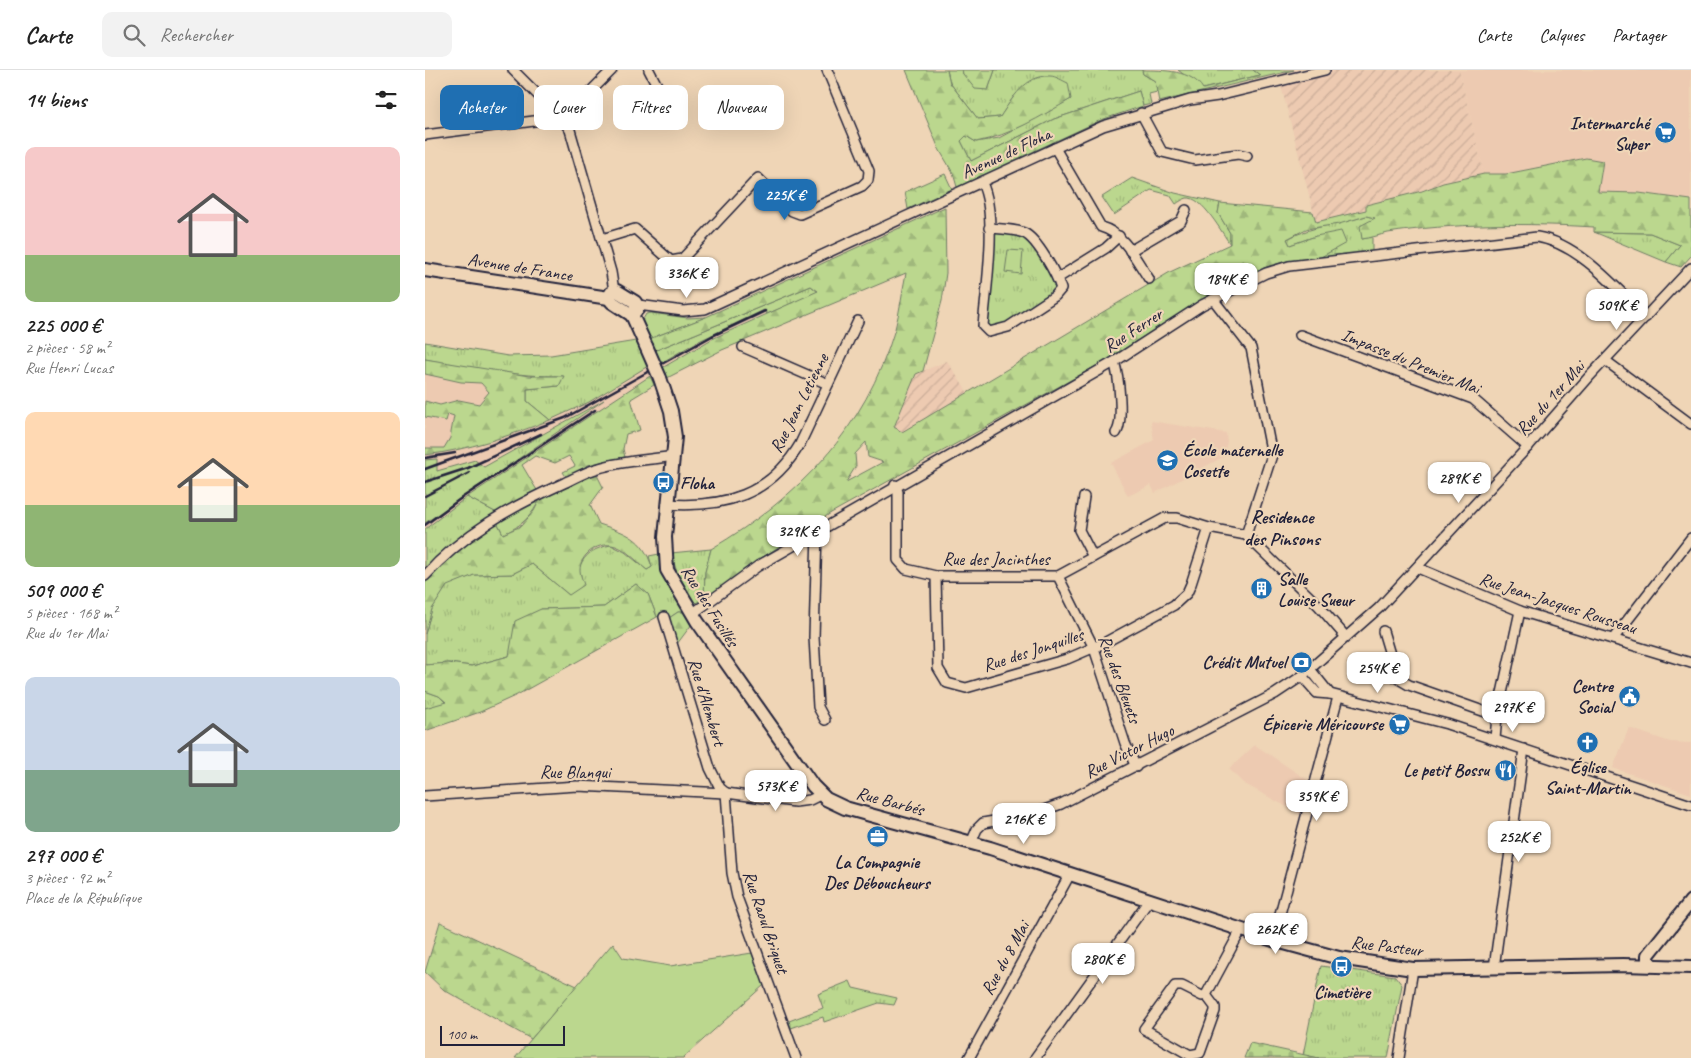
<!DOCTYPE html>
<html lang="fr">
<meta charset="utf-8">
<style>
body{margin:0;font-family:Caveat,sans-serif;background:#f2f2f2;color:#222;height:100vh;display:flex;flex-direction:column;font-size:19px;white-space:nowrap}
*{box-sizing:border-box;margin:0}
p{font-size:16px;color:#767676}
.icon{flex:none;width:28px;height:28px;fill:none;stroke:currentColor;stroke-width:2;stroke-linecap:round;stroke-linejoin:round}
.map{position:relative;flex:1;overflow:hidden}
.drawer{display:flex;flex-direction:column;background:#fff;width:425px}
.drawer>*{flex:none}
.hud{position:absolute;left:15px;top:15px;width:475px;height:45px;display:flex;gap:10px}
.scale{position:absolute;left:15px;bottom:12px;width:125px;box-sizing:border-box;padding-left:5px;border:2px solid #22223b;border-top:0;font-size:14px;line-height:18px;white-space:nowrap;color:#22223b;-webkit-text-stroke:4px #efd5b6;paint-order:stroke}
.price{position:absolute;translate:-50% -42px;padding:0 11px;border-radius:10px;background:#fff;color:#222;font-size:16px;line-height:32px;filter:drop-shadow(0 1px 2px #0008)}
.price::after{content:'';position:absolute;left:50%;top:30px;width:15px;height:11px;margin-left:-8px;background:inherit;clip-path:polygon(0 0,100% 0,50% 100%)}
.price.on{background:#1f6fb2;color:#fff}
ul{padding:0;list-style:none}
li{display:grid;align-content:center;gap:10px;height:265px;padding:0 25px}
li span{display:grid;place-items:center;height:155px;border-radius:10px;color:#555}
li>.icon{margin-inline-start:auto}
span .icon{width:90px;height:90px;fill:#fffc;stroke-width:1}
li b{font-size:21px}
h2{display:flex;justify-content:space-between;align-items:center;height:60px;padding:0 25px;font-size:21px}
.tag{padding:0 18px;border-radius:10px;background:#fff;box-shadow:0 5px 20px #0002;font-size:18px;line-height:45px}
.tag.on{background:#1f6fb2;color:#fff}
header{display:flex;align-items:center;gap:30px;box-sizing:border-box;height:70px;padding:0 25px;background:#fff;border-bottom:1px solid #e0e0e0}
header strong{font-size:24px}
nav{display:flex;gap:28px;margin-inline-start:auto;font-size:18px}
.search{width:350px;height:45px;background:#f2f2f2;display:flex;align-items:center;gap:12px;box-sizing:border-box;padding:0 18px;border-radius:10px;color:#767676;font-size:19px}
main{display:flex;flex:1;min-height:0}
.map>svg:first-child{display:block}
.built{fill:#edcab1}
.industrial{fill:url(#industrial-furrows)}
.grass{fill:url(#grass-tufts);stroke:#6e7c64}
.forest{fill:url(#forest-firs);stroke:#6e7c64;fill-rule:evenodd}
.cemetery{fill:url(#cemetery-stones);stroke:#6e7c64}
.park{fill:#bbd78e;stroke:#6e7c64}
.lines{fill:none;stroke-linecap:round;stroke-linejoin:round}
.street-casing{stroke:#22223b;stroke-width:12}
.secondary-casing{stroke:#22223b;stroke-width:16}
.street{stroke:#efd5b6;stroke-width:9}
.secondary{stroke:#efd5b6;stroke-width:12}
.rail{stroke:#22223b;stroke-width:2.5}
.secondary-bridge-casing{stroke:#22223b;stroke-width:16;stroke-linecap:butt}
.secondary-bridge{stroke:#efd5b6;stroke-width:12}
.labels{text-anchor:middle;stroke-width:4.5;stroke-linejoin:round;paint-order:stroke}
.poi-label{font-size:18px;font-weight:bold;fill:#22223b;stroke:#efd5b6;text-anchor:end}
.street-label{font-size:18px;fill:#22223b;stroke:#efd5b6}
.neighbourhood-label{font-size:19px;font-weight:bold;fill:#22223b;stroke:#efd5b6}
</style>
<header>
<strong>Carte</strong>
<div class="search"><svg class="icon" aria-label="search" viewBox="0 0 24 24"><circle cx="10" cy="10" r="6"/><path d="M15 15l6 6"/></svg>Rechercher</div>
<nav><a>Carte</a><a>Calques</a><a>Partager</a></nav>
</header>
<main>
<section class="drawer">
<h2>14 biens<svg class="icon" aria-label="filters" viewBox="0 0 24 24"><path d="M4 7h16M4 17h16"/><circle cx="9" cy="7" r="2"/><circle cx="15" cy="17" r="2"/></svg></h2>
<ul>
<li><span style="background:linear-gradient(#f6c9c9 70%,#8fb573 0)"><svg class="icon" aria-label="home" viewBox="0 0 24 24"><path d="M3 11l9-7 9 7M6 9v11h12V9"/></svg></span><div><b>225 000 €</b><p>2 pièces · 58 m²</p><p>Rue Henri Lucas</p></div></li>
<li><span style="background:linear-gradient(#ffd9b3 60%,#8fb573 0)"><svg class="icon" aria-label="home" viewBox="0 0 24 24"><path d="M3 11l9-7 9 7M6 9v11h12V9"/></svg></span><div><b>509 000 €</b><p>5 pièces · 168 m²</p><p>Rue du 1er Mai</p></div></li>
<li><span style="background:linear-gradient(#c9d6e8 60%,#7fa58c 0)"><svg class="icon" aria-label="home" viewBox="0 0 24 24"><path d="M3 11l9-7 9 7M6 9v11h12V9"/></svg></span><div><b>297 000 €</b><p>3 pièces · 92 m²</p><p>Place de la République</p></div></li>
</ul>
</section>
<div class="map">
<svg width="1266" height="988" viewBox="0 0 1266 988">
<defs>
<pattern id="industrial-furrows" width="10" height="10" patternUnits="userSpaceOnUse" patternTransform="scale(1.25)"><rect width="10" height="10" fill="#edcab1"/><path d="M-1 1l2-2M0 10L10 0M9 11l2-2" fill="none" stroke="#cbad99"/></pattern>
<pattern id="grass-tufts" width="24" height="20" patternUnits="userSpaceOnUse" patternTransform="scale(1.25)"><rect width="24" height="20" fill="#bbd78e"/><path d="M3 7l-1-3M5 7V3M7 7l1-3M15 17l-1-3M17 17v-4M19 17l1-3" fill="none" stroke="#a0b87b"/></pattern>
<pattern id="forest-firs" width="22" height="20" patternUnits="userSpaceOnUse" patternTransform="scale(1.25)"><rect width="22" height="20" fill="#bbd78e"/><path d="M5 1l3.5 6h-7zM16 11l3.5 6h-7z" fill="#a0b87b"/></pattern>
<pattern id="cemetery-stones" width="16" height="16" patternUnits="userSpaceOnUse" patternTransform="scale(1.25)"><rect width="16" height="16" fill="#bbd78e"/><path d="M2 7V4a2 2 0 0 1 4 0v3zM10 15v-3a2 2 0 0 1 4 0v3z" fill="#a0b87b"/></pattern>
</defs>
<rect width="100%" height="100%" fill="#efd5b6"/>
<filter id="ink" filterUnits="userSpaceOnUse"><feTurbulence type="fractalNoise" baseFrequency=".02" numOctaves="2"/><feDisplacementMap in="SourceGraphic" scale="10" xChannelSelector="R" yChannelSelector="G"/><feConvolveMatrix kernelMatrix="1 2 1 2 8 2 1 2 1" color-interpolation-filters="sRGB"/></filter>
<g filter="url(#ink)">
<g class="built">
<polygon points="1034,0 1266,0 1266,130 1214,123 1173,122 1178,92 1118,97 1080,104 1059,104"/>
<polygon points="483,154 375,247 297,280 229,315 110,386 0,462 0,272 83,286 126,285 177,279 224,269 281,247"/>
<polygon points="726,351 801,363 802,372 798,387 730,423 726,415 703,426 686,393 729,370"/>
<polygon points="1204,658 1245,672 1266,673 1266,724 1188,698"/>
<polygon points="830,675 884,711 875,744 818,713 804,699"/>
</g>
<g class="industrial">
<polygon points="869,0 1034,0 1059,104 1018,113 941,140 891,152 853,4"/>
<polygon points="522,291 543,323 477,362 469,357 491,304"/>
</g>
<g class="grass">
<polygon points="522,0 537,0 538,4 563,20 570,0 717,0 718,4 730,11 732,22 724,24 726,34 718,36 714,21 629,49 546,91 536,71 541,66 551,72 574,68 646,29 589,26 575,47 553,49 525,13"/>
<polygon points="753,0 828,0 835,5 777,19"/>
<path d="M707,108L750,123L795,133L793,143L805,163V174C797,163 777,126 762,128C758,129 754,132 751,134L745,125L726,120L689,145L677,127Z"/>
<path d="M941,146L951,148L937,169L947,167V182L894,188L904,181L891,166L865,175L862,169C887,156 914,154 941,146Z"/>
<polygon points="564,158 602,164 636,219 572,261 558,256"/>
<polygon points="1169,162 1225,163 1255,175 1241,192"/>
<polygon points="386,216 393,222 342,244 339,240 272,272 234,294 229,281"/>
<polygon points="226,243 263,248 281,247 224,269 217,251 221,244"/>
<path d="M211,271L223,296L164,332L125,350L102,331V319L134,316L138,306C91,307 46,298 0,289V272L83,286L126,285Z"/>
<polygon points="179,330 0,453 0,390 12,389 12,401 50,390 59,397"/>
<polygon points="42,427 72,443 14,484 0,499 0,459"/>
<path d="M116,427C107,446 97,456 78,464L72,452Z"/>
<path d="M186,475L200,482L222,500L227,497L224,486L234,484L236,500L244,516L254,509L246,483L286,479L280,502L279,530L270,533L261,522L251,528L259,542H253L244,548L239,543L232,547L223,524L211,514L179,537L116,539L84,586L47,596L23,593L0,595V564L7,539L22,515L49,505L87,504L107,494L144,525C156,497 153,481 186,475Z"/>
<polygon points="0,621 14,626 21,633 0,638"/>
<polygon points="896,896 970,906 977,915 963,988 894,988 878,985"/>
<polygon points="425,911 428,918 472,928 469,935 454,933 399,952 398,947 366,958 364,951 398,938 393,924"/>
</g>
<g class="forest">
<path d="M481,0H522L525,13L553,49L575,47C587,29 600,5 625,6C631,6 638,11 643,13L646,29C615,47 586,65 551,72L541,66L536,71L546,91L629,49L714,21L718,36L676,50L532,117L528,103L514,79Z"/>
<polygon points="537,0 570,0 563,20 550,19 538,4"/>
<path d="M717,0C739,0 767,0 778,19L835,5L828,0H869L734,32L730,11L718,4Z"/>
<path d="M1161,88L1178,91L1173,122L1214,123L1266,130V186L1256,197L1241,192L1255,175L1225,163L1169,162V157C1106,153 1025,153 963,163C954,165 946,168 937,169L935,156L950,148L941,146L914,154L881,159L862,169L865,175L891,166L916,161L921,173L894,188L862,191L839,198L790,221L680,291L406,443L338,487L279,530L280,502L286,479C374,427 440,360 470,259C475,241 477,222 481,203L297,280L242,308L237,298L287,269L393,221L386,216L229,281L224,269L281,247L520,137L521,203L517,231L498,301L491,304L469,357L477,362L745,202L805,174V163L793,143L795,133L888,142L891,152L941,140V135L997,121L1018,113L1059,104H1081ZM441,372L443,387L458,392L421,412L431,396L430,384Z"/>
<polygon points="520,104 527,119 483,139 480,122"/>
<path d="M0,289L104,306H139L134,316L102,319V331L125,350C84,366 43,380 0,385V378H19L25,368L29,346L23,344L21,351L0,347V331L15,335L34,330L54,334L64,322L56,313L36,312L0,304Z"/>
<polygon points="225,306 229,315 206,329 215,360 201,364 198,379 200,387 163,395 142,408 138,402 150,396 144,386 130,393 110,386 97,395 113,422 72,443 42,427"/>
<path d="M170,401L178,417L165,435L174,454C202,463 218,468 227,497L222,500C213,493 199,476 186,475C172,473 155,485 155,500C155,505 158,511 159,515L144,525L107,494L87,504L49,505L22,516L7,539L0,564V510L24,486L72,452L78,464L96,456L109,441L116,427Z"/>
<polygon points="211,514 223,524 232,547 92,625 55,642 0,661 0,638 21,632 14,626 0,621 0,595 23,593 47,596 84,586 90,551 116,539 179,537"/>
<polygon points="253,542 259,542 267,554 252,574 244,548"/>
<polygon points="15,852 152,916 106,969 19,920 0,902"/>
</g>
<polygon class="cemetery" points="825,973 894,988 819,988"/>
<g class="park">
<polygon points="583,180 598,181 596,204 580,202"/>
<polygon points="188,873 198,888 245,896 327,883 339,915 258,988 90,988"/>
</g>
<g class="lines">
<defs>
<g id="street">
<polyline points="88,0 136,48 145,60 186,202 189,221"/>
<polyline points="224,0 235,21 234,41"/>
<polyline points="716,43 737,82 770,90 813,84 822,86"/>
<polyline points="0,65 140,47 187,0"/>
<path d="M630,78L676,157C699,163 711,190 724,209"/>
<path d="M557,113C573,146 561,219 558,256L564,262L583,257L630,226L636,219C632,205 612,169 599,163C589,159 575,159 564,158"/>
<polyline points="177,169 210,159 246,191 257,189 333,108 367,141 375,144 437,116 443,110 444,101 402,0"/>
<polyline points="705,181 756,151 761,140"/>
<polyline points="633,208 681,178 694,166"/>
<polyline points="788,229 826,278 847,385 821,465 894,536 920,566"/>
<polyline points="213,235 258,241 280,239 678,56 765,30 793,26 900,0"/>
<polyline points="875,265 1048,329 1103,377"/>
<polyline points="318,277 403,314"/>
<polyline points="1181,291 1266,354"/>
<path d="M689,292C694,305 699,352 691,363"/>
<polyline points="470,415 473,422 473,490 481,499 511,506 633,506 740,448 752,448 784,458 821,465"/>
<polyline points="659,427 654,460 668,487"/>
<path d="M242,434C300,438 345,425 375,374L433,251"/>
<polyline points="392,462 389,567 393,637 400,650"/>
<polyline points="993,498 1095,541 1266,593"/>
<path d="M0,506C37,464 88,436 139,413C150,408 162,401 174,398C198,391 224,390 249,386"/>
<polyline points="511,506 513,598 522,613 541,618 642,589 679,573 749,535 762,523 766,514 784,458"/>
<polyline points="633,506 669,578 700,673 711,697"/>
<path d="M267,544L333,496L689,292L777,235L841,203L864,196L1112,167C1153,173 1192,219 1221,247"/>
<polyline points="239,547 285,698 295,718 301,723"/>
<polyline points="958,561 972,608 984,615 1072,646"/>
<polyline points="1188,569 1266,468"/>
<polyline points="885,599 905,624"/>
<polyline points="877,606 892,623 905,624 1022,654 1266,735"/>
<polyline points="1070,669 1072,646 1095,541"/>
<polyline points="301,723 307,803 312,827 371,988"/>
<polyline points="0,726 152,716 301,723 370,732 385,730 395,725"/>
<polyline points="546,773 552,759 558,753 608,744 636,734 850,624 877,606 954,538 1100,380 1164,307 1266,198"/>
<polyline points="848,870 913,627"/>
<polyline points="1069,898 1099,679"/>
<polyline points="781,925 777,926 757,916 750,916 719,959 765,985 775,983 790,941 790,937 781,925 816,860"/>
<polyline points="544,988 645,804"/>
<polyline points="610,988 725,829"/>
<polyline points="974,988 988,899"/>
</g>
<g id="secondary">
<polyline points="0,200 184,228"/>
<polyline points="184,228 186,223 192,221 210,232 213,238 207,245"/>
<polyline points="184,228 187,232 207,245"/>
<polyline points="207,245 221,276"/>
<polyline points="235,308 246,341 250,367 240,467 242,500 272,551 388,716 401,729 420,738 565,778 848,870 914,888 988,899 1198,895 1266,897"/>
<polyline points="1227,895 1223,891 1223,885 1266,831"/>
</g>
</defs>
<use href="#street" class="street-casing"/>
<use href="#secondary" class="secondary-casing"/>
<use href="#street" class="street"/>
<use href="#secondary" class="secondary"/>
<g class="rail">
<polyline points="0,388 30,383"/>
<polyline points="0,399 140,348 287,266 340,241"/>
<polyline points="0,412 43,398 116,364"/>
<polyline points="0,426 44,403"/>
<polyline points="0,455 35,429 170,340"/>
</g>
<defs>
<polyline id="secondary-bridge" points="221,276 235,308"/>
</defs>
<use href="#secondary-bridge" class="secondary-bridge-casing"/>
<use href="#secondary-bridge" class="secondary-bridge"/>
</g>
</g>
<defs>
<symbol id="supermarket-disc" viewBox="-11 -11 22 22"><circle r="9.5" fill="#1f6fb2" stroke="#efd5b6"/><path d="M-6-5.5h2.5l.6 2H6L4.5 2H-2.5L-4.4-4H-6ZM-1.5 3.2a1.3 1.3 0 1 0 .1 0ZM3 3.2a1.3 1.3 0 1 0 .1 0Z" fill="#fff"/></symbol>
<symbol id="school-disc" viewBox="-11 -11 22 22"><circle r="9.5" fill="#1f6fb2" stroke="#efd5b6"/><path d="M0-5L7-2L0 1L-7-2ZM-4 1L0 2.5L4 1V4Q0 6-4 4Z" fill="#fff"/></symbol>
<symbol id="bus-disc" viewBox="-11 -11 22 22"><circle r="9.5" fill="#1f6fb2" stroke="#efd5b6"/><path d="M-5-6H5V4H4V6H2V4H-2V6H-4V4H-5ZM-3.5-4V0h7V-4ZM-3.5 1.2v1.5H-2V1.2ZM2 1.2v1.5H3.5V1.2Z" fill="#fff"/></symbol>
<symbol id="building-disc" viewBox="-11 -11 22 22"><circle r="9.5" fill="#1f6fb2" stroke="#efd5b6"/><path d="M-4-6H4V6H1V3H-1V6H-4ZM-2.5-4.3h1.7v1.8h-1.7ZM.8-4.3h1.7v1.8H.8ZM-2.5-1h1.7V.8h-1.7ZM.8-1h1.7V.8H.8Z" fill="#fff"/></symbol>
<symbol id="bank-disc" viewBox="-11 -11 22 22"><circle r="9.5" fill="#1f6fb2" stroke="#efd5b6"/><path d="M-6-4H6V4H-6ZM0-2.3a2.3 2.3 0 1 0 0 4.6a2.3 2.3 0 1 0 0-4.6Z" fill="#fff"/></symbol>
<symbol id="civic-disc" viewBox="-11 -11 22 22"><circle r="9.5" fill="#1f6fb2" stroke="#efd5b6"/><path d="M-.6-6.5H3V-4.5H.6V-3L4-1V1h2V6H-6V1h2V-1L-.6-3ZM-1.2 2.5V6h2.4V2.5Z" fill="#fff"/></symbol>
<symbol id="church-disc" viewBox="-11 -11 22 22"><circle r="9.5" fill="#1f6fb2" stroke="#efd5b6"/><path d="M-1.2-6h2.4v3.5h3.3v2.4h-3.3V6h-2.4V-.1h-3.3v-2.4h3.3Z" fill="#fff"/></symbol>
<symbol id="restaurant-disc" viewBox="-11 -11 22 22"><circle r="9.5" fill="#1f6fb2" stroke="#efd5b6"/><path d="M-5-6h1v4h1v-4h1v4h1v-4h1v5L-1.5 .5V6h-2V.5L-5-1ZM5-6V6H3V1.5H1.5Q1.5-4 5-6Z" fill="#fff"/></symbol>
<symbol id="office-disc" viewBox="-11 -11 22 22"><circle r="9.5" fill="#1f6fb2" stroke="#efd5b6"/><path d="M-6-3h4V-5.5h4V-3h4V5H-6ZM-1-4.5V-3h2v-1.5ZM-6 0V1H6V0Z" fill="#fff"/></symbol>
</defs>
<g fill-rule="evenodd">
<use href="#supermarket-disc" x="1228" y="50" width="25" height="25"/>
<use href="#school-disc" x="730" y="378" width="25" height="25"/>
<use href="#bus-disc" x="226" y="400" width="25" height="25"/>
<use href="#building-disc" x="824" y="506" width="25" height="25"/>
<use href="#bank-disc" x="864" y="580" width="25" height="25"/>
<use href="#civic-disc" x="1192" y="614" width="25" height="25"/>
<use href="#supermarket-disc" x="962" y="642" width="25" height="25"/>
<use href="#church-disc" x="1150" y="660" width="25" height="25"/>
<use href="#restaurant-disc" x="1068" y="688" width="25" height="25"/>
<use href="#office-disc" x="440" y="754" width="25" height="25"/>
<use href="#bus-disc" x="904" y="884" width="25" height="25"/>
</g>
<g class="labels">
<g class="poi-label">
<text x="1224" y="59">Intermarché<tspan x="1224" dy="21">Super</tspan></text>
<text x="758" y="386" text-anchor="start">École maternelle<tspan x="758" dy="21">Cosette</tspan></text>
<text x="255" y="419" text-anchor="start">Floha</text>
<text x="853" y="515" text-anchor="start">Salle<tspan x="853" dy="21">Louise Sueur</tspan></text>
<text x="861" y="598">Crédit Mutuel</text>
<text x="1188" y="622">Centre<tspan x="1188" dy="21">Social</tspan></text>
<text x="958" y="660">Épicerie Méricourse</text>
<text x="1163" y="703" text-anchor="middle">Église<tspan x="1163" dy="21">Saint-Martin</tspan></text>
<text x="1064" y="706">Le petit Bossu</text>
<text x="452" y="798" text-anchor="middle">La Compagnie<tspan x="452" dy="21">Des Déboucheurs</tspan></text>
<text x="917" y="928" text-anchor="middle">Cimetière</text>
</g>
<g class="street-label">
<text transform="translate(581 83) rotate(-25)" y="6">Avenue de Floha</text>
<text transform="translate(95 197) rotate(9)" y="6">Avenue de France</text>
<text transform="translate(708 260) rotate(-33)" y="6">Rue Ferrer</text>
<text transform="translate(986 291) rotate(22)" y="6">Impasse du Premier Mai</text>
<text transform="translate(1125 328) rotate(-48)" y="6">Rue du 1er Mai</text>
<text transform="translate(374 333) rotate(-63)" y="6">Rue Jean Letienne</text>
<text x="571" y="495">Rue des Jacinthes</text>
<text transform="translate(1133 533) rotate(18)" y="6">Rue Jean-Jacques Rousseau</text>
<text transform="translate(285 536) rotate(58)" y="6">Rue des Fusillés</text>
<text transform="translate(608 580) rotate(-18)" y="6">Rue des Jonquilles</text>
<text transform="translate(695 609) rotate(70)" y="6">Rue des Bleuets</text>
<text transform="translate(282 632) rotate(73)" y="6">Rue d'Alembert</text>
<text transform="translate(704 681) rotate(-27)" y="6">Rue Victor Hugo</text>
<text x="150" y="708">Rue Blanqui</text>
<text transform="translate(465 731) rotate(15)" y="6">Rue Barbés</text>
<text transform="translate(341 852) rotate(71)" y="6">Rue Raoul Briquet</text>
<text transform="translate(962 876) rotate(7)" y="6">Rue Pasteur</text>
<text transform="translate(580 888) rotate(-61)" y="6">Rue du 8 Mai</text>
</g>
<g class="neighbourhood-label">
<text x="857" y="453">Residence<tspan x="857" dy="22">des Pinsons</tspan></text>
</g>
</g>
</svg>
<div class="scale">100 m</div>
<b class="price on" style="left:360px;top:151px">225K €</b>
<b class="price" style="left:262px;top:229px">336K €</b>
<b class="price" style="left:801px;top:235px">184K €</b>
<b class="price" style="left:1192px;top:261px">509K €</b>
<b class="price" style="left:1034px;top:434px">289K €</b>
<b class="price" style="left:373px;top:487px">329K €</b>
<b class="price" style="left:953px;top:624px">254K €</b>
<b class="price" style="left:1088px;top:663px">297K €</b>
<b class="price" style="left:351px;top:742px">573K €</b>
<b class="price" style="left:892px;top:752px">359K €</b>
<b class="price" style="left:599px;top:775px">216K €</b>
<b class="price" style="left:1094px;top:793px">252K €</b>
<b class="price" style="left:851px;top:885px">262K €</b>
<b class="price" style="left:678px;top:915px">280K €</b>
<div class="hud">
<a class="tag on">Acheter</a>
<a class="tag">Louer</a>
<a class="tag">Filtres</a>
<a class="tag">Nouveau</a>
</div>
</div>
</main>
